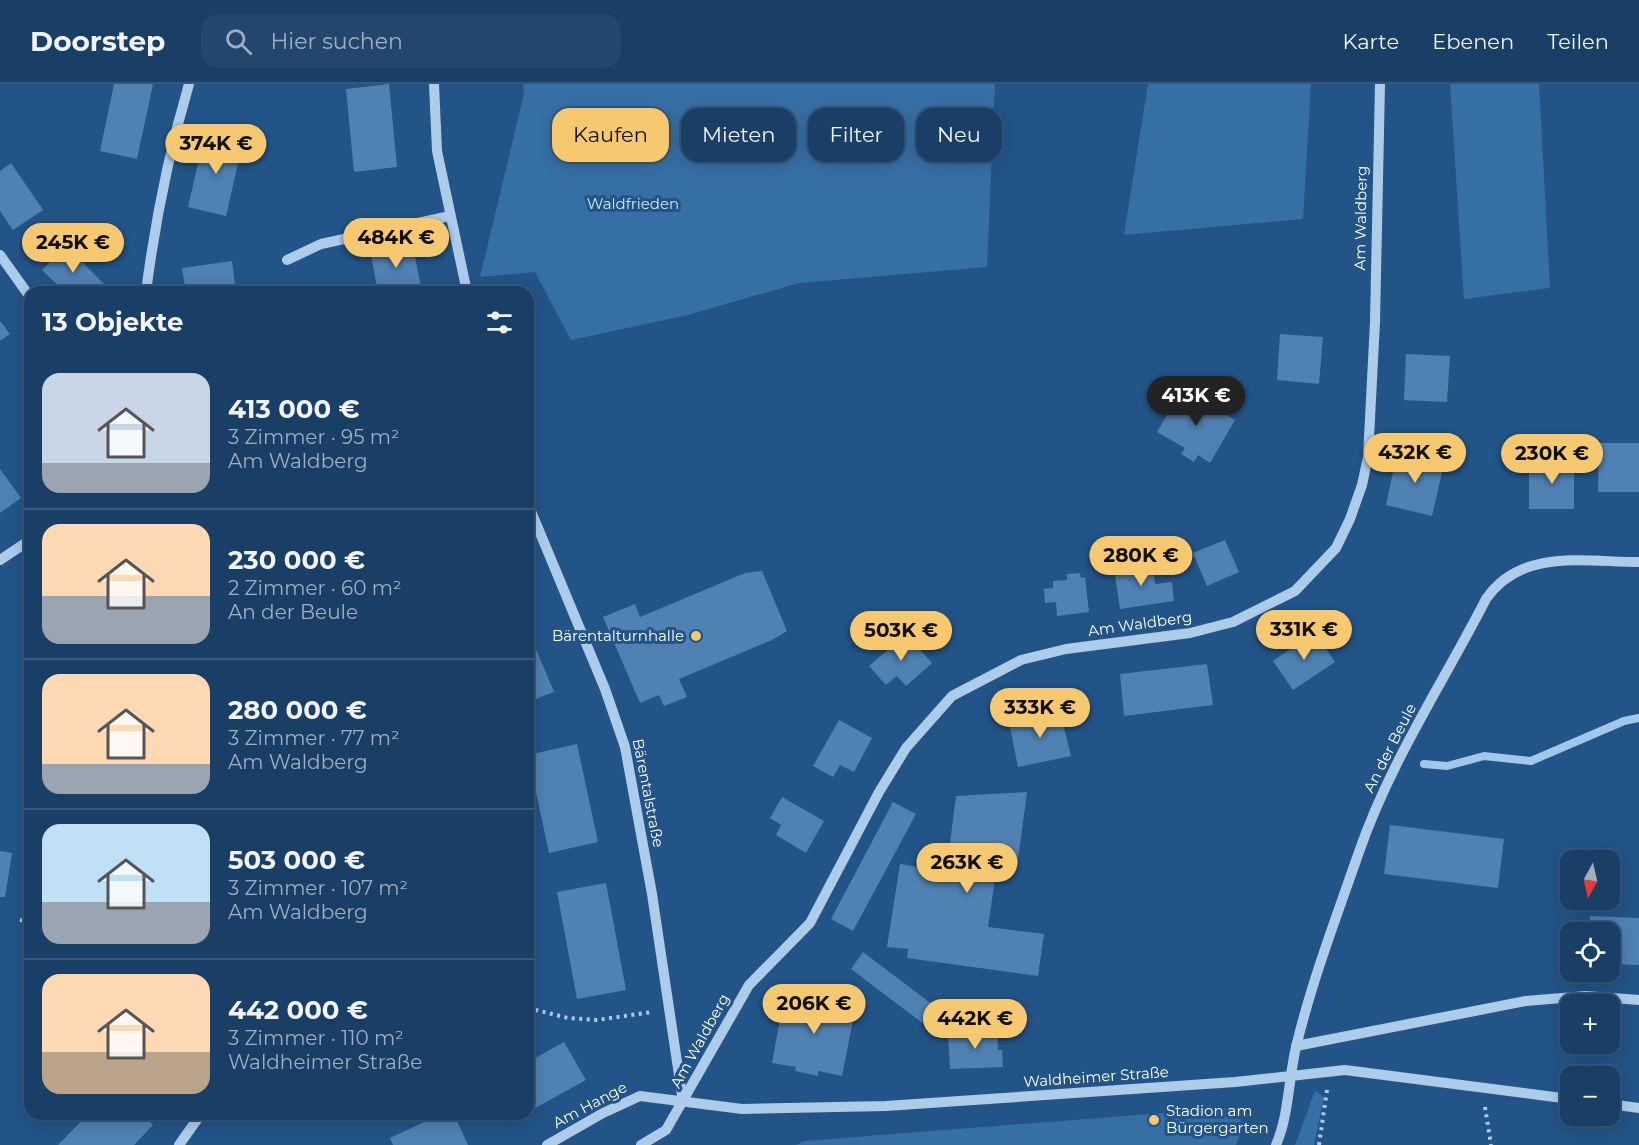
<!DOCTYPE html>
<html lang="de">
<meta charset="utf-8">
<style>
body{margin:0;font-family:Montserrat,sans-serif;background:#23466c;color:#f1f3f6;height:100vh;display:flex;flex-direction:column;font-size:22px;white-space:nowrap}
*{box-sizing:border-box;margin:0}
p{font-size:20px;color:#9fafbf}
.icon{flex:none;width:33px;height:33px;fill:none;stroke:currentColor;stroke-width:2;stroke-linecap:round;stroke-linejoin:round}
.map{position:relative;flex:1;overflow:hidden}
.side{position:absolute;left:24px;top:202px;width:510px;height:834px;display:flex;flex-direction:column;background:#1a3f66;border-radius:18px;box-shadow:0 3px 15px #0003,0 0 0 2px #38587a}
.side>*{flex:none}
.hud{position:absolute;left:552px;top:24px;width:570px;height:54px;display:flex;gap:12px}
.needle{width:39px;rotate:188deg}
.buttons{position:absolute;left:1560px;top:766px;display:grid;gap:12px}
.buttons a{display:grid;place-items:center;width:60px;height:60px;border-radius:12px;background:#1a3f66;box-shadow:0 3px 15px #0003,0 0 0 2px #38587a;font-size:30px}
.price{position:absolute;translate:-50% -51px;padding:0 14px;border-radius:21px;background:#f6c86f;color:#111;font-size:20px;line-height:39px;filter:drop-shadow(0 2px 3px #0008)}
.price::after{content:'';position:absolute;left:50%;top:36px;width:18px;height:14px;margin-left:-9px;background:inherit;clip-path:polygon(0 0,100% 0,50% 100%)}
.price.selected{background:#222;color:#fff}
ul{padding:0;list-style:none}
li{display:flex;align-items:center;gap:18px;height:150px;padding:0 18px}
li+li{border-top:2px solid #38587a}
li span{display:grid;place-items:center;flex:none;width:168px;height:120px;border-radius:18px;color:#555}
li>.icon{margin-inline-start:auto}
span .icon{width:72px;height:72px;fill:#fffc;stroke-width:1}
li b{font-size:26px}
h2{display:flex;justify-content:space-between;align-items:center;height:72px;padding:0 18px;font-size:26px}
.pill{padding:0 21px;border-radius:18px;background:#1a3f66;box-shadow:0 3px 15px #0003,0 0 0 2px #38587a;font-size:21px;line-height:54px}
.pill.selected{background:#f6c86f;color:#111}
header{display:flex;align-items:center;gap:36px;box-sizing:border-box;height:84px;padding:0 30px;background:#1a3f66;border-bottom:2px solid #38587a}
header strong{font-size:28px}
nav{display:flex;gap:33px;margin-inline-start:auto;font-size:21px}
.search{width:420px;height:54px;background:#23466c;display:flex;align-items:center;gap:15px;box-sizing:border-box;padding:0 21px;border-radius:18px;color:#9fafbf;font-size:22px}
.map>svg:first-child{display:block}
.green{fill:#366fa5}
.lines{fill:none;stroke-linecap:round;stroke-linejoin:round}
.stream{stroke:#a1c7eb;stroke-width:8}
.building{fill:#4f81b2}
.path{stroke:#adccea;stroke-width:4;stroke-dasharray:3 4.5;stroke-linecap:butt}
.minor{stroke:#adccea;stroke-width:10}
.poi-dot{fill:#f6c86f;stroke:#225488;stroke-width:2}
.labels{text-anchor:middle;stroke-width:6;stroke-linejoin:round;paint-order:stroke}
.park-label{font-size:15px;fill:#d2e5f7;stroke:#225488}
.street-label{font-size:15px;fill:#fff;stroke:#225488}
.poi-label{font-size:15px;fill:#fff;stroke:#225488;text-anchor:end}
</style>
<header>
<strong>Doorstep</strong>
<div class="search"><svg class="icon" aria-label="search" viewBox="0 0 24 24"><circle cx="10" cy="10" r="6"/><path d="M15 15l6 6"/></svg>Hier suchen</div>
<nav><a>Karte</a><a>Ebenen</a><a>Teilen</a></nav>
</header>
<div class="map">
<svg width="1639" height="1061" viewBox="0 0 1639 1061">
<rect width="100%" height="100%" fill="#225488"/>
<g class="green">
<polygon points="523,0 995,0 987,183 799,199 688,231 571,256 535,188 480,193 524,10"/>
<polygon points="1148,0 1311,0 1303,135 1124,151"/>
<polygon points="1450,0 1539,0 1550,204 1464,215"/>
<polygon points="1315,1007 1324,1013 1314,1061 1295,1061"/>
<polygon points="1228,1024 1240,1026 1241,1047 1236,1061 796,1061 804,1057"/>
</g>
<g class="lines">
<polyline class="stream" points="1424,680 1447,682 1484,672 1531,677 1624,637 1639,634"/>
</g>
<g class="building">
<polygon points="114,0 153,0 137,75 100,67"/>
<polygon points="389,0 397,83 354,88 346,5"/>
<polygon points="205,49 243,58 226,132 188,123"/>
<polygon points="11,79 43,126 13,146 0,127 0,87"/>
<polygon points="412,158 422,208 378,208 370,166"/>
<polygon points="66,162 109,205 106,208 65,208 42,186"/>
<polygon points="232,177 236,208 186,208 182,184"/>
<polygon points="0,237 10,250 0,257"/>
<polygon points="1280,250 1323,253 1319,300 1277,296"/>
<polygon points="1406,270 1450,272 1447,318 1404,316"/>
<polygon points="1182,305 1235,336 1210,379 1198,371 1194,378 1181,370 1185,364 1157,348"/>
<polygon points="1599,359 1639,359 1639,408 1598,408"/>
<polygon points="1397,369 1444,380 1432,432 1386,421"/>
<rect x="1529" y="378" width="45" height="47"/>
<polygon points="0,385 21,414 0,429"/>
<polygon points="1225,456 1239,488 1207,502 1193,469"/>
<polygon points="1152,478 1155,500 1172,498 1174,517 1120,525 1114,484"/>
<polygon points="762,487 787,547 772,556 679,595 687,613 664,622 659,611 640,619 603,533 635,520 640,533 745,489"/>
<polygon points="1080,489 1081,494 1085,493 1089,528 1057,532 1056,518 1045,519 1044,505 1053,504 1053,497 1067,496 1067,490"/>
<polygon points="528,546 554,608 528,618"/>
<polygon points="1315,548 1335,578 1293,606 1273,577"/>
<polygon points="906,550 932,579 906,602 897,592 886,601 869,582"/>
<polygon points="1207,580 1213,621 1124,632 1120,590"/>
<polygon points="1060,627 1071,672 1018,683 1009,638"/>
<polygon points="839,636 872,654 854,688 840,681 833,693 813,682"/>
<polygon points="577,660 598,758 549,769 528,671"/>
<polygon points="1027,708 1017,783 997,781 988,843 1044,850 1038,892 907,874 908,865 887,863 900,780 951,788 953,775 948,774 956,712"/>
<polygon points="782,713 824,737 806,769 776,751 781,741 770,734"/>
<polygon points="893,718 916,730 853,847 831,835"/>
<polygon points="1390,741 1504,755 1498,804 1384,790"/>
<polygon points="0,767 12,769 5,813 0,813"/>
<polygon points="606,799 626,906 577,915 557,808"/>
<polygon points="1590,832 1639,834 1639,881 1610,880 1610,849 1589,849"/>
<polygon points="863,868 937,924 925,941 851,885"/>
<polygon points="785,908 856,921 842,992 818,987 818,992 795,987 796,983 772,979"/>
<polygon points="997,947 998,966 1002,966 1003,983 950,985 948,949"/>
<polygon points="564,958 586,996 528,1028 528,978"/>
<polygon points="88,1030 142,1030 153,1041 134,1061 58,1061"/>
<polygon points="441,1030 454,1030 468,1061 393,1061 390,1054"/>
</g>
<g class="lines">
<g class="path">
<polyline points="20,836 30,838"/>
<polyline points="528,924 568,934 597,936 652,928"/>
<polyline points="1485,1023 1491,1061"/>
<polyline points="1319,1061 1327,1006"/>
</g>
<g class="minor">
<polyline points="434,0 437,67 467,208"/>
<polyline points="0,171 30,213"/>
<polyline points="287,176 321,160 450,132"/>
<path d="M146,208C155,138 169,68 189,0"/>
<polyline points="528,420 605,605 625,663 652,810 683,1018"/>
<polyline points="0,476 30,456"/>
<polyline points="1296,962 1526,917 1586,912 1639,916"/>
<polyline points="1610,1020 1639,1024"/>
<polyline points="179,1061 201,1030"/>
<polyline points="547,1061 603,1029 640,1012 742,1025 886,1022 1235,998 1345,986 1570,1015"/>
<polyline points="641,1061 666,1046 749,901 810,839 879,708 906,664 952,612 1021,576 1066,565 1190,549 1233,538 1295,507 1336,464 1350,435 1362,401 1368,373 1375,238 1380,0"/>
<path d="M1276,1061C1290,1028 1288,993 1297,959C1313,894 1337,831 1359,768C1390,678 1443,599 1486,515C1521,464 1584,478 1639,478"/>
</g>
</g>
<g class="poi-dot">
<circle cx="696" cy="552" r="6"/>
<circle cx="1154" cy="1036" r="6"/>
</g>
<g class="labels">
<g class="park-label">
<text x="633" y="125">Waldfrieden</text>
</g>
<g class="street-label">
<text transform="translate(1361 134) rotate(-89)" y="5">Am Waldberg</text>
<text transform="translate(1140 540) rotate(-8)" y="5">Am Waldberg</text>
<text transform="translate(1390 664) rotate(-63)" y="5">An der Beule</text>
<text transform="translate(648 709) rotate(79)" y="5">Bärentalstraße</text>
<text transform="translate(700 957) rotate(-61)" y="5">Am Waldberg</text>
<text transform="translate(1096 993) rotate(-4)" y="5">Waldheimer Straße</text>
<text transform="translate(590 1021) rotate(-28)" y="5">Am Hange</text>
</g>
<g class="poi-label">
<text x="684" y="557">Bärentalturnhalle</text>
<text x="1166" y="1032" text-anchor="start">Stadion am<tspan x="1166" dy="17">Bürgergarten</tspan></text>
</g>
</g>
</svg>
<div class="buttons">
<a><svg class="needle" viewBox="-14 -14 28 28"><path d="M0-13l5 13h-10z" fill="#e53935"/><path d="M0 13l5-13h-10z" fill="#9fafbf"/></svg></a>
<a><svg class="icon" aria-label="locate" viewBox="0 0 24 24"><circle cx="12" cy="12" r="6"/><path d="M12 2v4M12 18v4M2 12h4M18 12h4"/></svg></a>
<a>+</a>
<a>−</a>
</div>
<b class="price" style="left:216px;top:91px">374K €</b>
<b class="price" style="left:396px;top:185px">484K €</b>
<b class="price" style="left:73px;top:190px">245K €</b>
<b class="price selected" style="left:1196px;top:343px">413K €</b>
<b class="price" style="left:1415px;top:400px">432K €</b>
<b class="price" style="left:1552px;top:401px">230K €</b>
<b class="price" style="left:1141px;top:503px">280K €</b>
<b class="price" style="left:1304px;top:577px">331K €</b>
<b class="price" style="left:901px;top:578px">503K €</b>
<b class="price" style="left:1040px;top:655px">333K €</b>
<b class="price" style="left:967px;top:810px">263K €</b>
<b class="price" style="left:814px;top:951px">206K €</b>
<b class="price" style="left:975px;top:966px">442K €</b>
<div class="hud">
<a class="pill selected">Kaufen</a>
<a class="pill">Mieten</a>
<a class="pill">Filter</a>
<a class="pill">Neu</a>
</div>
<section class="side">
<h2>13 Objekte<svg class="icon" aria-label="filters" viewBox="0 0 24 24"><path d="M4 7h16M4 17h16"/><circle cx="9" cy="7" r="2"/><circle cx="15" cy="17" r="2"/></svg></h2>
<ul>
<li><span style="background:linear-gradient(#c9d6e8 75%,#9aa5b1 0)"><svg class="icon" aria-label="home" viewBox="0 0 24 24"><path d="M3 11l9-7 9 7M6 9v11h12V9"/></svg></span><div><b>413 000 €</b><p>3 Zimmer · 95 m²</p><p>Am Waldberg</p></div></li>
<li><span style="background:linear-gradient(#ffd9b3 60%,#9aa5b1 0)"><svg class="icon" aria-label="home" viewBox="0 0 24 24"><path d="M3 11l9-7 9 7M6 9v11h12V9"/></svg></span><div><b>230 000 €</b><p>2 Zimmer · 60 m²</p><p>An der Beule</p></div></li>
<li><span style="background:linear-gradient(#ffd9b3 75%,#9aa5b1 0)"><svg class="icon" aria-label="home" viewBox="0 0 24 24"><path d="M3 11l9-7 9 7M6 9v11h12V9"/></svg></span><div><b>280 000 €</b><p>3 Zimmer · 77 m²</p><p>Am Waldberg</p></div></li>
<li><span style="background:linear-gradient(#bfe0f5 65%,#9aa5b1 0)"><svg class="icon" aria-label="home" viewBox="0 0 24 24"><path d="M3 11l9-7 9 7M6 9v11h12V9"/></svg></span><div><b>503 000 €</b><p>3 Zimmer · 107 m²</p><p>Am Waldberg</p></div></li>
<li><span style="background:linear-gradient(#ffd9b3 65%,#b9a48a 0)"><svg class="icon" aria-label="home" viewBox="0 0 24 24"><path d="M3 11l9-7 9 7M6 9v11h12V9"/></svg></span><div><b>442 000 €</b><p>3 Zimmer · 110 m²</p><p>Waldheimer Straße</p></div></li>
</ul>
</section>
</div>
